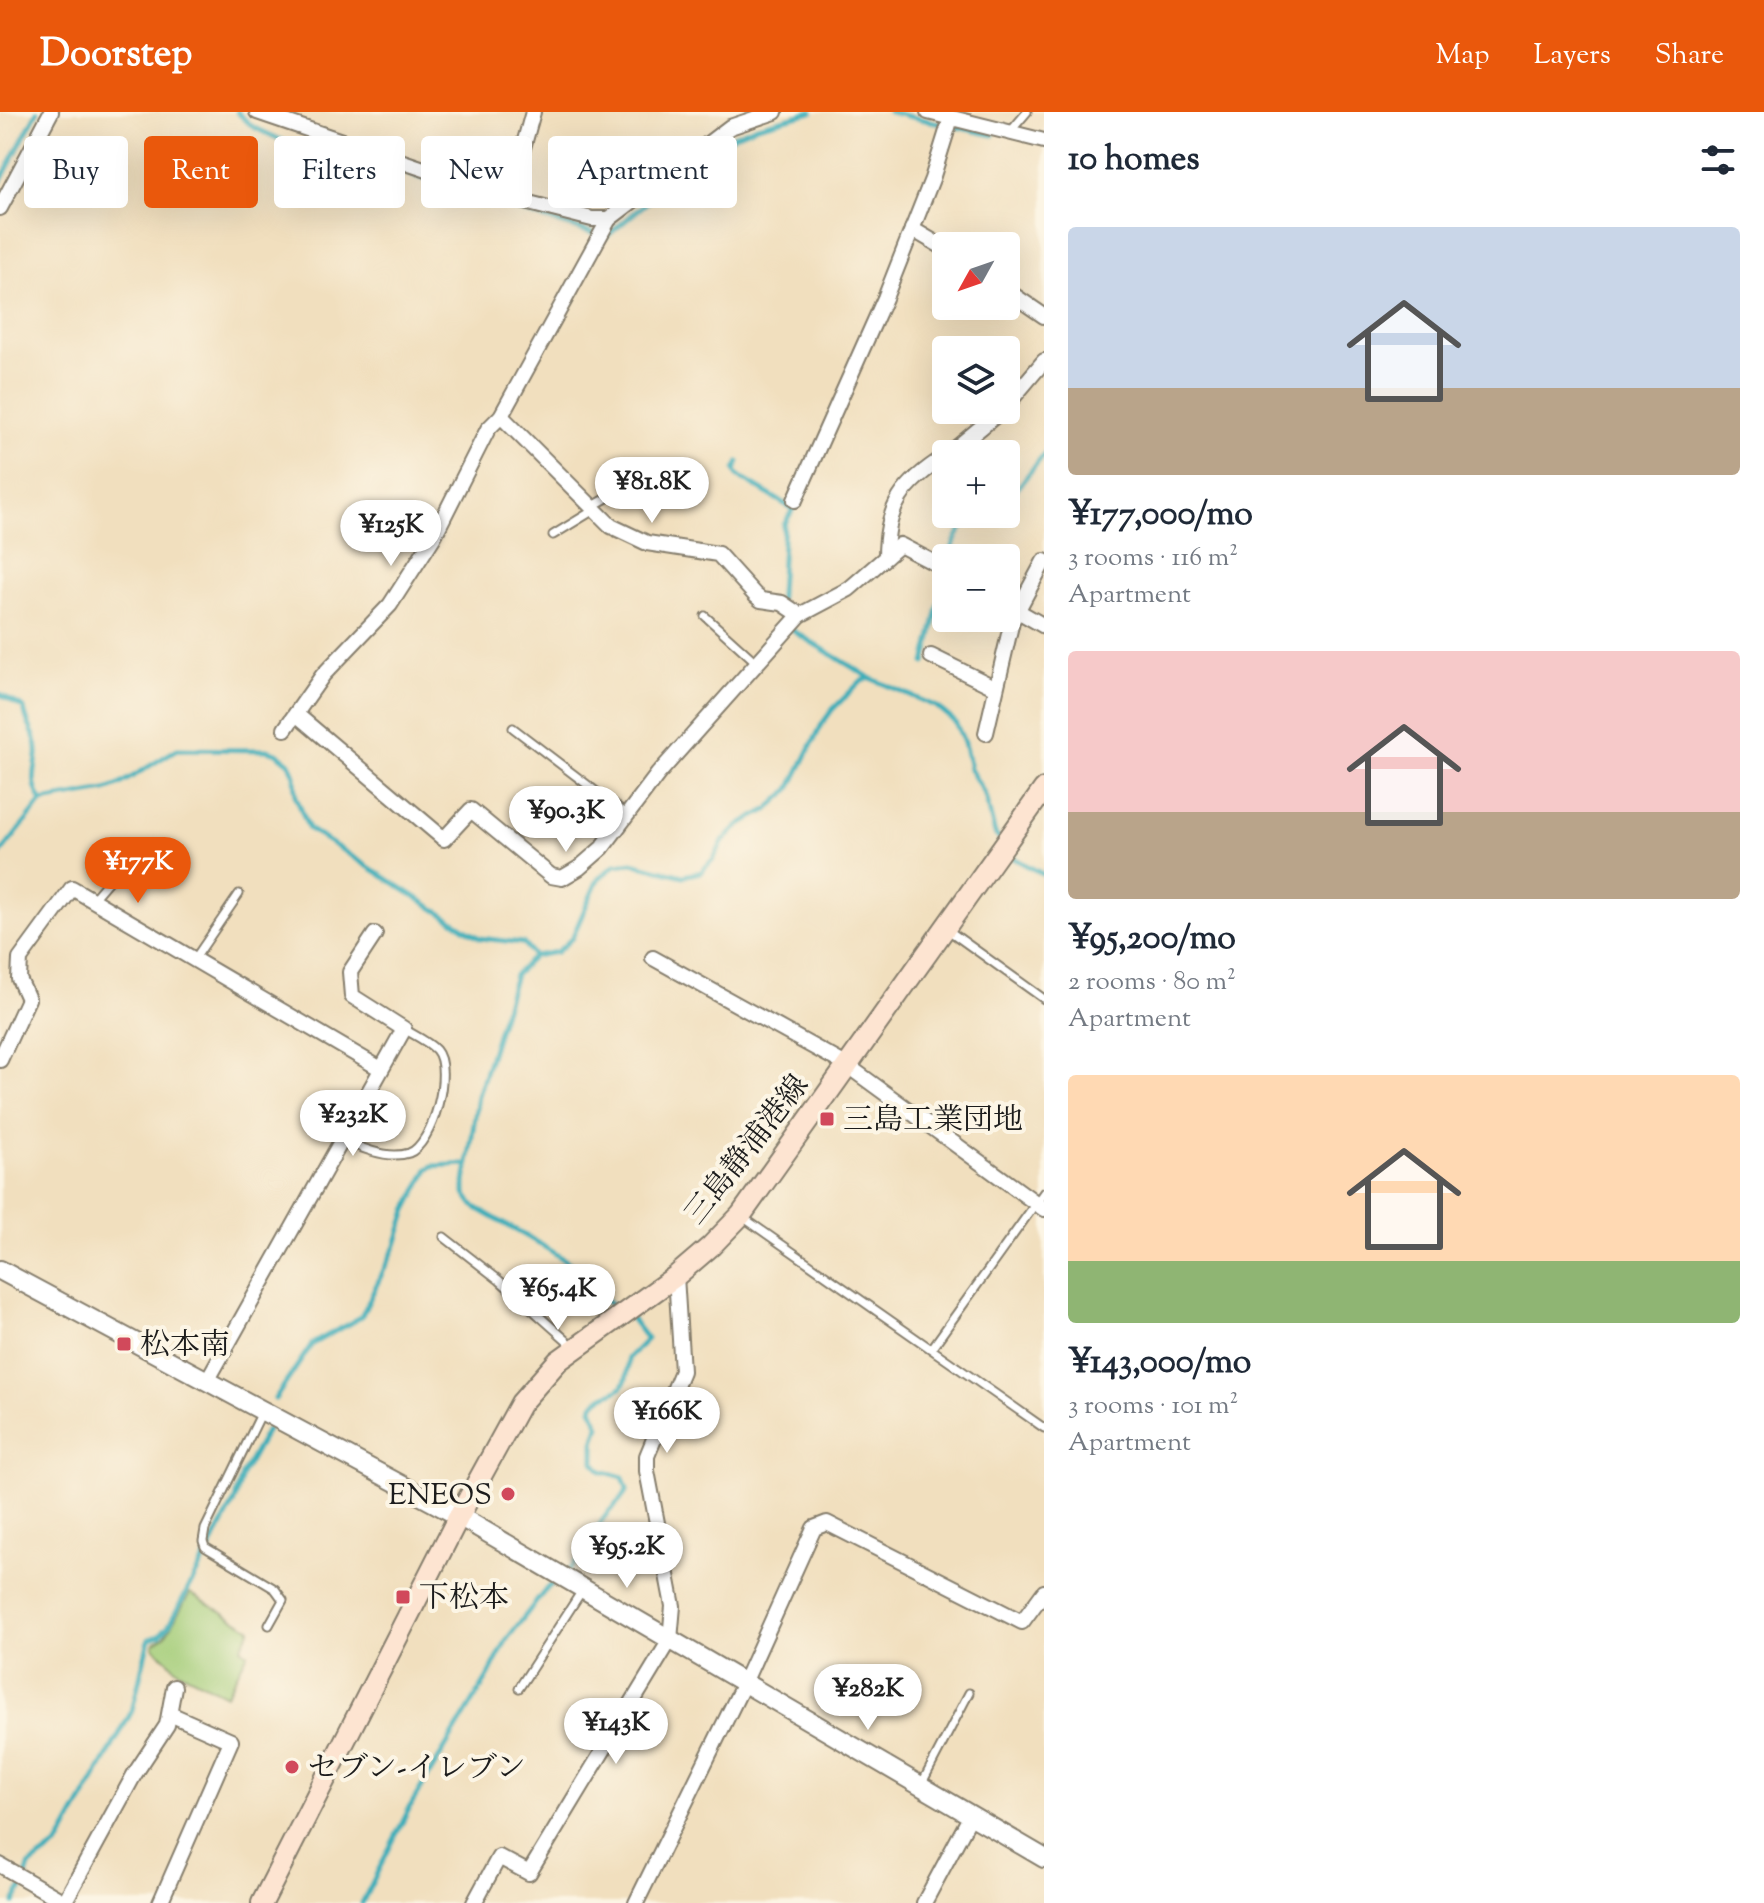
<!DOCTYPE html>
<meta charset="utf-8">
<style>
body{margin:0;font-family:"Sorts Mill Goudy","Noto Serif JP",serif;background:#f2f2f3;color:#1f2937;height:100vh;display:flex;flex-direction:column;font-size:30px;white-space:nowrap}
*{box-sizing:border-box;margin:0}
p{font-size:26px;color:#747a83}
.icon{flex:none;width:44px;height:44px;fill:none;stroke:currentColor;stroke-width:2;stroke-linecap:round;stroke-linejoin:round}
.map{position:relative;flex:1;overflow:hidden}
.panel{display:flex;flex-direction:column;background:#fff;width:720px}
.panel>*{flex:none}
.top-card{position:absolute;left:24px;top:24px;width:760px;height:72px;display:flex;gap:16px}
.needle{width:52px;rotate:230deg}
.fabs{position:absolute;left:932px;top:120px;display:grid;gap:16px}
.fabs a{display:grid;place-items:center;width:88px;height:88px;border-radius:8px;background:#fff;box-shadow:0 8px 32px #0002;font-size:40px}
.price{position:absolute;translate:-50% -68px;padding:0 18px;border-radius:28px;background:#fff;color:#222;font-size:26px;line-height:52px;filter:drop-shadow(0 2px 4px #0008)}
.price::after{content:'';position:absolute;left:50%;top:48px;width:24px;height:18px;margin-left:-12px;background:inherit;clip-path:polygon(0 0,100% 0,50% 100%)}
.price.selected{background:#ea580c;color:#fff}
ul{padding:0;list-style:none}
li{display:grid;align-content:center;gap:16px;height:424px;padding:0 24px}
li span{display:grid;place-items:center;height:248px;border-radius:8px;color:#555}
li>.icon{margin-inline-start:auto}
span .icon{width:144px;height:144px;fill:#fffc;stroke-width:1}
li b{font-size:34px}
h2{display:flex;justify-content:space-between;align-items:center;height:96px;padding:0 24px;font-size:34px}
.chip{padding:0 28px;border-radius:8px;background:#fff;box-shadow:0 8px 32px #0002;font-size:28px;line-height:72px}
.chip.selected{background:#ea580c;color:#fff}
header{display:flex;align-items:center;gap:48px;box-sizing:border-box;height:112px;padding:0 40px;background:#ea580c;color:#fff}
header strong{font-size:38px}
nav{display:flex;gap:44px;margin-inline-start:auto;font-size:28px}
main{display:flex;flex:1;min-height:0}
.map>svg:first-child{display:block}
.green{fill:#a4cd79;stroke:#60744a;stroke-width:2}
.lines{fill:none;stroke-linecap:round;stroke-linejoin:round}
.stream{stroke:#3eaeb9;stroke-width:5}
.service-casing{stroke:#867e6d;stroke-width:11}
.minor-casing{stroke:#867e6d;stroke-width:18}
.tertiary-casing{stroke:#867e6d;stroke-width:22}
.secondary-casing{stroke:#867e6d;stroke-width:24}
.service{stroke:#fff;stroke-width:7}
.minor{stroke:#fff;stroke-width:14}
.tertiary{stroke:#fff;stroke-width:18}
.secondary{stroke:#fde4d1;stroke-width:20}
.poi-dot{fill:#d1495b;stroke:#fcf5e5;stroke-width:3}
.labels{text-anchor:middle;stroke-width:8;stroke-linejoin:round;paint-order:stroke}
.poi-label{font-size:30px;fill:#1c1c1c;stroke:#fcf5e5;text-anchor:start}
.street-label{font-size:30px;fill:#1c1c1c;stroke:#fcf5e5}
</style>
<header>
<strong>Doorstep</strong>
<nav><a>Map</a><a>Layers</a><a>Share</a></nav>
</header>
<main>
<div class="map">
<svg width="1044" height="1791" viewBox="0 0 1044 1791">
<rect width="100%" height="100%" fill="#fcf5e5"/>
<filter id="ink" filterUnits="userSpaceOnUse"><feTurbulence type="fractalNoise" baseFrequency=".0125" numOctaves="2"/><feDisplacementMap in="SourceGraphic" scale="16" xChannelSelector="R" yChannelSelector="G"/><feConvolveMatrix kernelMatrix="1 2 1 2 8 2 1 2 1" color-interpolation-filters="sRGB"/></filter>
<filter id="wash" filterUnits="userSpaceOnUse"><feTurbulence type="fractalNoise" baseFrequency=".006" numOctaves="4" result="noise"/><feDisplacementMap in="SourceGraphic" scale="32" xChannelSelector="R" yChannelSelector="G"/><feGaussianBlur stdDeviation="1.8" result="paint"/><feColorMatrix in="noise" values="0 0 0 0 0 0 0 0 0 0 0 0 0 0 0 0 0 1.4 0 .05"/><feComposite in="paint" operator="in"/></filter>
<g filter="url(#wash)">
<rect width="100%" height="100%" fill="#f1dfbe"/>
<polygon class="green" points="190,1481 251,1517 241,1536 248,1541 226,1583 180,1560 153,1535 154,1531 165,1524"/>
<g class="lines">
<g class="stream">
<polyline points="237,0 253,15 292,33 338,38 493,91 606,125 677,65 735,23 757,14 812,0"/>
<polyline points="889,0 993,23"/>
<polyline points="0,70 37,0"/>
<polyline points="739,350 735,358 738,364 793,397 784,413 779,499 785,511 795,520 870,566"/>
<polyline points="1006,391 1044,342"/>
<path d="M949,446C956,423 962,409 986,402"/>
<polyline points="925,551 946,462"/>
<path d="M0,582L24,596C26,609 31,615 35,627C43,650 25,664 42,689"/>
<polyline points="1008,740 1012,745 1044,763"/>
<polyline points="0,742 42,689 106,678 119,673 177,637 267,638 277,641 289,651 295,663 296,685 309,717 480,826 523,831 534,844"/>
<path d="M618,1198C598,1185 587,1163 568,1150C538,1129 505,1113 475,1095L465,1082V1071L478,984L515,863L534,844L557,840L572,826L598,767L615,753L632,751L683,764L701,760L714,746L724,728L742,711L767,698L790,677L822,612L832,598L861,569L870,566L937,595L955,610L964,630L970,657L985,683L995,722L1000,728"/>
<polyline points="275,1287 312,1232 361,1205 396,1133 407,1098 428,1057 433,1054 467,1052"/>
<path d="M564,1462C584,1446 591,1421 607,1402C614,1393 623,1388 627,1377L623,1365L601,1359L594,1350V1330L599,1314L592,1296C606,1270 629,1294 628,1246L647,1227L630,1205"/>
<polyline points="14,1791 23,1774 29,1754 58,1733 132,1599 149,1527 160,1523 169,1513 227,1404 235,1388 242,1363 267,1318"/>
<polyline points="362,1791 412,1691 489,1563 507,1527 547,1476 557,1468"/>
</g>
</g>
</g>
<g filter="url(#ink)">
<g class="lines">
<defs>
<g id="service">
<polyline points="1010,20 1027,0"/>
<polyline points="593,394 616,381 679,370"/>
<polyline points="553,423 594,398"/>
<polyline points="705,504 757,551"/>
<polyline points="513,616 627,703"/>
<polyline points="92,788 134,739"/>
<polyline points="948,818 1044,887"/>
<polyline points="194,848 239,782"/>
<path d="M342,1027C360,1036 388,1048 409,1041C433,1032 453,958 436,938C429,930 414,923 404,917"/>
<polyline points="741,1104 1044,1316"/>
<polyline points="444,1125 499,1168 573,1234"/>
<polyline points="932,1236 1044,1080"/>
<polyline points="262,1300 205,1417 203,1429 205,1435 275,1477 283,1488 269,1513"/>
<polyline points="643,1454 664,1450"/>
<polyline points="519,1576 583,1477"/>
<polyline points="921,1673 969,1581"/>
</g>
<g id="minor">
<polyline points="257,0 509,86 592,107 609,107 730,15 775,0"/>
<polyline points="928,0 1044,29"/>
<polyline points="509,86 533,0"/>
<polyline points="0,96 51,0"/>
<polyline points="912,117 946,137"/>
<polyline points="1006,178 1044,204"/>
<polyline points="1006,294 1044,249"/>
<polyline points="501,304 611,414 647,431 718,442 755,483 761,488 782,491 800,503"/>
<polyline points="949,342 1002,298"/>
<polyline points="795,388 885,186 932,67 951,6"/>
<path d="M886,445C886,394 903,371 946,344"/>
<polyline points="1006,492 1044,514"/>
<polyline points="931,544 996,576"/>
<polyline points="296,602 444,727 471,698 551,764 562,766 579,756 602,736 658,662 800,503 849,477 900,433 946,457"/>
<polyline points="285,617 323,563 390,493 433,426 488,317 501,304 609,107"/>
<polyline points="986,621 1012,509 1044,449"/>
<polyline points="653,846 848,954 1044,1097"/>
<polyline points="0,948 28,887 19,867 20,847 72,776 381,957"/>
<polyline points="207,1269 404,917 352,884 350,860 375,822"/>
<polyline points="0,1753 66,1791"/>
<polyline points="64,1791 134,1663 167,1613 174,1575"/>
<polyline points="160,1791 231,1629 170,1602"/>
<polyline points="474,1791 499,1745 529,1761 670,1528 673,1494 647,1359 647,1344 682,1259 676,1164"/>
<polyline points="636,1791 744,1571 814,1416 827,1411 1022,1510 1044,1480"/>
<polyline points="924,1791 970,1705"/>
</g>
<polyline id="tertiary" points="0,1158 459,1404 1044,1746"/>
<polyline id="secondary" points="262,1791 459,1404 521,1291 558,1249 676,1164 711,1134 741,1103 1044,677"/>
</defs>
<use href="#service" class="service-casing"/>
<use href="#minor" class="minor-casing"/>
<use href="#tertiary" class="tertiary-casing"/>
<use href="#secondary" class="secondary-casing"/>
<use href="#service" class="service"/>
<use href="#minor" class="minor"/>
<use href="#tertiary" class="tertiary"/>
<use href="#secondary" class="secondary"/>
</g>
</g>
<g class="poi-dot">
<rect x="819" y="999" width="16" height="16" rx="4"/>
<rect x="116" y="1224" width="16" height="16" rx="4"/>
<circle cx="508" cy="1382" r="8"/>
<rect x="395" y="1477" width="16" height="16" rx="4"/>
<circle cx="292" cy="1655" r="8"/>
</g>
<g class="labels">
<g class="poi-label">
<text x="843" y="1017">三島工業団地</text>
<text x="140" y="1242">松本南</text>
<text x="492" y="1392" text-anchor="end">ENEOS</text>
<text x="419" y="1495">下松本</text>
<text x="308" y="1665">セブン-イレブン</text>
</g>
<g class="street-label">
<text transform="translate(746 1037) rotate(-52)" y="10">三島静浦港線</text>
</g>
</g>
</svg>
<div class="fabs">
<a><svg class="needle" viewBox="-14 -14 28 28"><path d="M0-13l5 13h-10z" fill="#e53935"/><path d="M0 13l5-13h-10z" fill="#747a83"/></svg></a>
<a><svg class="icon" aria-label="layers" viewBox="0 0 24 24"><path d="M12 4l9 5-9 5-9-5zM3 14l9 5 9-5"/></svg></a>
<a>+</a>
<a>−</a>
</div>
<b class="price" style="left:652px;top:413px">¥81.8K</b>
<b class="price" style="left:391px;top:456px">¥125K</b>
<b class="price" style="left:566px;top:742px">¥90.3K</b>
<b class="price selected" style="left:138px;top:793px">¥177K</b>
<b class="price" style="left:353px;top:1046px">¥232K</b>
<b class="price" style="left:558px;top:1220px">¥65.4K</b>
<b class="price" style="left:667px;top:1343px">¥166K</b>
<b class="price" style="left:627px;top:1478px">¥95.2K</b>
<b class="price" style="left:868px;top:1620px">¥282K</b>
<b class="price" style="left:616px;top:1654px">¥143K</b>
<div class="top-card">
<a class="chip">Buy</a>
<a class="chip selected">Rent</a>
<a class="chip">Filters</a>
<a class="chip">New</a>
<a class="chip">Apartment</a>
</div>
</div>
<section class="panel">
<h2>10 homes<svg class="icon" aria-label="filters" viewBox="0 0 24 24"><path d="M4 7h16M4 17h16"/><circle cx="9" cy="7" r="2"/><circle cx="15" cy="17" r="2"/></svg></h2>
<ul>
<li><span style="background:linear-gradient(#c9d6e8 65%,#b9a48a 0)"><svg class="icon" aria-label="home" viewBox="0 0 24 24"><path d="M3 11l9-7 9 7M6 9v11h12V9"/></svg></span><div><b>¥177,000/mo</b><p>3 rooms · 116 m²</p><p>Apartment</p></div></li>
<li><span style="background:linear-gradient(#f6c9c9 65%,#b9a48a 0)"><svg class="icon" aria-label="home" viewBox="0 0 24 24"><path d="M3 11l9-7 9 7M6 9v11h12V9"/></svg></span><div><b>¥95,200/mo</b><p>2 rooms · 80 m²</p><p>Apartment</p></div></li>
<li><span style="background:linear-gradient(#ffd9b3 75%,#8fb573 0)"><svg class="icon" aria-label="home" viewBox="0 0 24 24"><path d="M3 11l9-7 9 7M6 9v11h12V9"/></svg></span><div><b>¥143,000/mo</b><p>3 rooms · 101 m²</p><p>Apartment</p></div></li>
</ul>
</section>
</main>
